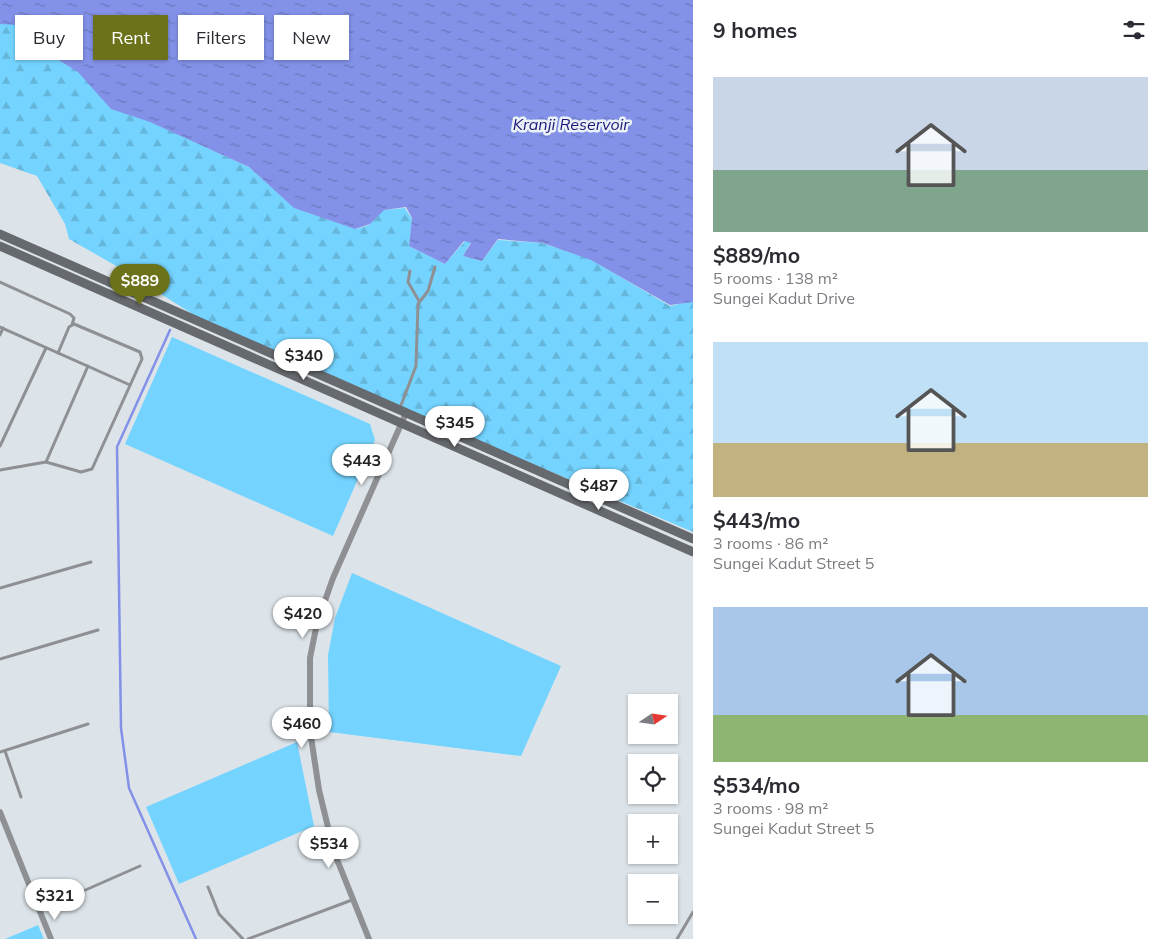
<!DOCTYPE html>
<meta charset="utf-8">
<style>
body{margin:0;font-family:Mulish,sans-serif;background:#f2f2f3;color:#2b2b33;height:100vh;display:flex;flex-direction:column;font-size:19px;white-space:nowrap}
*{box-sizing:border-box;margin:0}
p{font-size:16px;color:#7c7c81}
.icon{flex:none;width:28px;height:28px;fill:none;stroke:currentColor;stroke-width:2;stroke-linecap:round;stroke-linejoin:round}
.map{position:relative;flex:1;overflow:hidden}
.drawer{display:flex;flex-direction:column;background:#fff;width:475px}
.drawer>*{flex:none}
.guide{position:absolute;left:15px;top:15px;width:475px;height:45px;display:flex;gap:10px}
.needle{width:32px;rotate:77deg}
.tools{position:absolute;left:628px;top:694px;display:grid;gap:10px}
.tools a{display:grid;place-items:center;width:50px;height:50px;border-radius:0px;background:#fff;box-shadow:0 1px 4px #0004;font-size:25px}
.price{position:absolute;translate:-50% -42px;padding:0 11px;border-radius:18px;background:#fff;color:#222;font-size:16px;line-height:32px;filter:drop-shadow(0 1px 2px #0008)}
.price::after{content:'';position:absolute;left:50%;top:30px;width:15px;height:11px;margin-left:-8px;background:inherit;clip-path:polygon(0 0,100% 0,50% 100%)}
.price.selected{background:#6b7219;color:#fff}
ul{padding:0;list-style:none}
li{display:grid;align-content:center;gap:10px;height:265px;padding:0 20px}
li span{display:grid;place-items:center;height:155px;border-radius:0px;color:#555}
li>.icon{margin-inline-start:auto}
span .icon{width:90px;height:90px;fill:#fffc;stroke-width:1}
li b{font-size:21px}
h2{display:flex;justify-content:space-between;align-items:center;height:60px;padding:0 20px;font-size:21px}
.pill{padding:0 18px;border-radius:0px;background:#fff;box-shadow:0 1px 4px #0004;font-size:18px;line-height:45px}
.pill.selected{background:#6b7219;color:#fff}
main{display:flex;flex:1;min-height:0}
.map>svg:first-child{display:block}
.grass{fill:#74d4ff}
.forest{fill:url(#forest-firs)}
.water{fill:url(#water-ripples)}
.lines{fill:none;stroke-linecap:round;stroke-linejoin:round}
.stream{stroke:#8391e8;stroke-width:2.5}
.lane{stroke:#8e9093;stroke-width:3}
.street{stroke:#8e9093;stroke-width:6}
.secondary{stroke:#66696d;stroke-width:9}
.labels{text-anchor:middle;stroke-width:5;stroke-linejoin:round;paint-order:stroke}
.water-label{font-size:16px;font-style:italic;fill:#20157a;stroke:#e9f2f6}
</style>
<main>
<div class="map">
<svg width="693" height="939" viewBox="0 0 693 939">
<defs>
<pattern id="forest-firs" width="22" height="20" patternUnits="userSpaceOnUse" patternTransform="scale(1.25)"><rect width="22" height="20" fill="#74d4ff"/><path d="M5 1l3.5 6h-7zM16 11l3.5 6h-7z" fill="#65b6db"/></pattern>
<pattern id="water-ripples" width="26" height="14" patternUnits="userSpaceOnUse" patternTransform="scale(1.25)"><rect width="26" height="14" fill="#8391e8"/><path d="M2 4q2-2 4 0t4 0M15 11q2-2 4 0t4 0" fill="none" stroke="#6b77bc"/></pattern>
</defs>
<rect width="100%" height="100%" fill="#dce4e9"/>
<g class="grass">
<polygon points="172,337 370,424 375,440 333,536 125,444"/>
<polygon points="352,573 561,666 521,756 329,732 328,655 335,618"/>
<polygon points="297,742 314,826 179,884 146,807"/>
<polygon points="38,925 44,939 5,939"/>
</g>
<polygon class="forest" points="0,23 17,24 40,49 79,72 149,121 249,167 295,208 356,229 369,225 383,210 405,208 412,219 409,246 445,264 465,241 471,242 463,256 482,261 498,240 542,243 590,259 670,306 693,301 693,532 219,331 125,271 69,239 65,224 37,176 0,163"/>
<polygon class="water" points="0,0 693,0 693,302 670,305 591,260 543,243 498,239 482,261 463,256 471,243 464,241 445,264 409,246 412,218 406,207 384,210 370,224 355,229 294,208 249,167 150,122 111,109 78,72 39,48 18,25 0,24"/>
<g class="lines">
<polyline class="stream" points="170,330 117,447 121,728 129,788 196,939"/>
<g class="lane">
<polyline points="410,271 408,282 419,301"/>
<polyline points="0,282 70,314 74,318 72,325"/>
<polyline points="0,327 130,385"/>
<polyline points="0,335 3,328"/>
<polyline points="400,408 416,366 418,304 428,291 435,267"/>
<polyline points="0,446 46,348"/>
<polyline points="46,462 88,366"/>
<polyline points="0,470 46,462 81,472 92,469 142,359 140,352 74,324 69,327 58,353"/>
<polyline points="0,588 91,562"/>
<polyline points="0,659 98,630"/>
<polyline points="5,751 21,797"/>
<polyline points="0,752 88,724"/>
<polyline points="208,887 219,914 243,939"/>
<polyline points="40,910 140,866"/>
<polyline points="248,939 352,900"/>
<polyline points="677,939 693,912"/>
</g>
<g class="street">
<polyline points="0,812 51,939"/>
<polyline points="369,939 334,852 319,790 310,730 310,658 317,623 333,578 406,413"/>
</g>
<g class="secondary">
<polyline points="0,234 693,539"/>
<polyline points="0,246 693,552"/>
</g>
</g>
<g class="labels">
<g class="water-label">
<text x="571" y="130">Kranji Reservoir</text>
</g>
</g>
</svg>
<div class="tools">
<a><svg class="needle" viewBox="-14 -14 28 28"><path d="M0-13l5 13h-10z" fill="#e53935"/><path d="M0 13l5-13h-10z" fill="#7c7c81"/></svg></a>
<a><svg class="icon" aria-label="locate" viewBox="0 0 24 24"><circle cx="12" cy="12" r="6"/><path d="M12 2v4M12 18v4M2 12h4M18 12h4"/></svg></a>
<a>+</a>
<a>−</a>
</div>
<b class="price selected" style="left:140px;top:306px">$889</b>
<b class="price" style="left:304px;top:381px">$340</b>
<b class="price" style="left:455px;top:448px">$345</b>
<b class="price" style="left:362px;top:486px">$443</b>
<b class="price" style="left:599px;top:511px">$487</b>
<b class="price" style="left:303px;top:639px">$420</b>
<b class="price" style="left:302px;top:749px">$460</b>
<b class="price" style="left:329px;top:869px">$534</b>
<b class="price" style="left:55px;top:921px">$321</b>
<div class="guide">
<a class="pill">Buy</a>
<a class="pill selected">Rent</a>
<a class="pill">Filters</a>
<a class="pill">New</a>
</div>
</div>
<section class="drawer">
<h2>9 homes<svg class="icon" aria-label="filters" viewBox="0 0 24 24"><path d="M4 7h16M4 17h16"/><circle cx="9" cy="7" r="2"/><circle cx="15" cy="17" r="2"/></svg></h2>
<ul>
<li><span style="background:linear-gradient(#c9d6e8 60%,#7fa58c 0)"><svg class="icon" aria-label="home" viewBox="0 0 24 24"><path d="M3 11l9-7 9 7M6 9v11h12V9"/></svg></span><div><b>$889/mo</b><p>5 rooms · 138 m²</p><p>Sungei Kadut Drive</p></div></li>
<li><span style="background:linear-gradient(#bfe0f5 65%,#c2b280 0)"><svg class="icon" aria-label="home" viewBox="0 0 24 24"><path d="M3 11l9-7 9 7M6 9v11h12V9"/></svg></span><div><b>$443/mo</b><p>3 rooms · 86 m²</p><p>Sungei Kadut Street 5</p></div></li>
<li><span style="background:linear-gradient(#a9c7e8 70%,#8fb573 0)"><svg class="icon" aria-label="home" viewBox="0 0 24 24"><path d="M3 11l9-7 9 7M6 9v11h12V9"/></svg></span><div><b>$534/mo</b><p>3 rooms · 98 m²</p><p>Sungei Kadut Street 5</p></div></li>
</ul>
</section>
</main>
